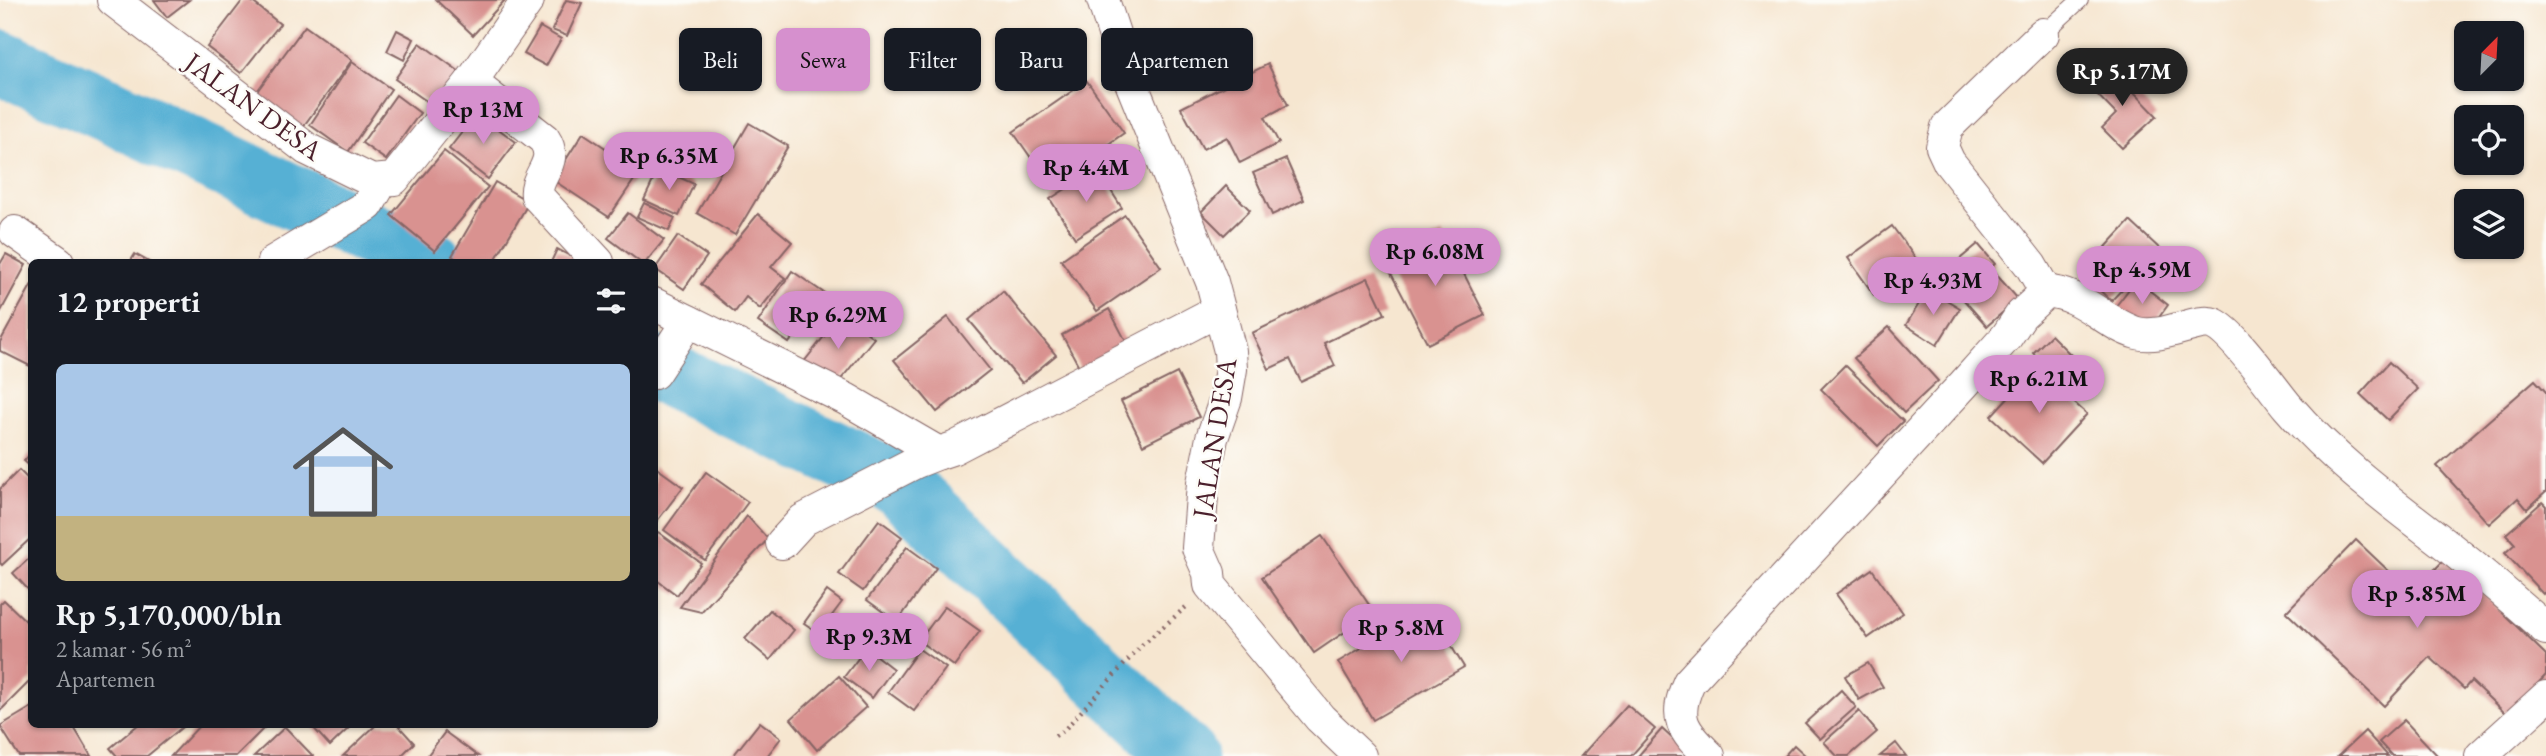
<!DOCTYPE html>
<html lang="id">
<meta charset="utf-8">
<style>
body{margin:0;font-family:"EB Garamond",serif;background:#20242c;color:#f1f3f6;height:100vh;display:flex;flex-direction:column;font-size:26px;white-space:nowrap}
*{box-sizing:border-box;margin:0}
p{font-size:23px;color:#9ea1a6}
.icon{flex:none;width:38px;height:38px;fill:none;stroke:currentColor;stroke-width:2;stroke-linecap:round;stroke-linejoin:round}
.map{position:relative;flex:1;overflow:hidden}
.side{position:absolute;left:28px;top:259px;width:630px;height:469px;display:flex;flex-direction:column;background:#171b24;border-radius:10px;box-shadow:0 2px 5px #0004}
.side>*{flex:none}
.hud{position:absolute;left:679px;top:28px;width:665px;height:63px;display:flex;gap:14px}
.needle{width:46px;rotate:24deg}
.buttons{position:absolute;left:2454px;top:21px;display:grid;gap:14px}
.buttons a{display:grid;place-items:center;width:70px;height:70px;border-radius:10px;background:#171b24;box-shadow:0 2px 5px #0004;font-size:35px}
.price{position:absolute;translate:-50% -60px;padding:0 16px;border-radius:24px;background:#d690ce;color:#111;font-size:23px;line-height:46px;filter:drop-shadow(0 2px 4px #0008)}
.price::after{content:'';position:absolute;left:50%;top:42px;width:21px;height:16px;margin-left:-10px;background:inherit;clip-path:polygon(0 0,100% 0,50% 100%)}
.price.on{background:#222;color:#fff}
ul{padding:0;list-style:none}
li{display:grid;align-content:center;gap:14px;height:371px;padding:0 28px}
li span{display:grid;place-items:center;height:217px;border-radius:10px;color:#555}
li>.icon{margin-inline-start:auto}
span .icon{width:126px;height:126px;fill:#fffc;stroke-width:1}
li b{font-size:30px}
h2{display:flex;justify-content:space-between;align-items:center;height:84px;padding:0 28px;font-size:30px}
.tag{padding:0 24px;border-radius:10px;background:#171b24;box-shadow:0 2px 5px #0004;font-size:24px;line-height:63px}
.tag.on{background:#d690ce;color:#111}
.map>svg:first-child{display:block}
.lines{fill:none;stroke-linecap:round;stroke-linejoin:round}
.river{stroke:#56b0d4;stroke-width:65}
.building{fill:#d99290}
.service-casing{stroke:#866565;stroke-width:18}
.minor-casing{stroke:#866565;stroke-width:34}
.path{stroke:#866565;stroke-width:4.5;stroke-dasharray:2 5;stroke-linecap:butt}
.service{stroke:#fff;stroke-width:16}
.minor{stroke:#fff;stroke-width:32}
.labels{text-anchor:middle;stroke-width:5;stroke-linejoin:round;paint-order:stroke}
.street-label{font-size:28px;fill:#4a1f2b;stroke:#fdfcf7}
</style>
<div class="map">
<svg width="2546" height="756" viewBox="0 0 2546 756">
<rect width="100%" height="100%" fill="#fdfcf7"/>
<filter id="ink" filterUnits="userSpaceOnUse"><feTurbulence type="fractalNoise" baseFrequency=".0143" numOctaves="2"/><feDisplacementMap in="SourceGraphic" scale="14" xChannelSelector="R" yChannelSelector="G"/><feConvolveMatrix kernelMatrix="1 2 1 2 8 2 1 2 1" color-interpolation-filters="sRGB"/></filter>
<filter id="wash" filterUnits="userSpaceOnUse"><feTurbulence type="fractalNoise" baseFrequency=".00686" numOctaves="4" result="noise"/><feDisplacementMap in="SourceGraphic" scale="28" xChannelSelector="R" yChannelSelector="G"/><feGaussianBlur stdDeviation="1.57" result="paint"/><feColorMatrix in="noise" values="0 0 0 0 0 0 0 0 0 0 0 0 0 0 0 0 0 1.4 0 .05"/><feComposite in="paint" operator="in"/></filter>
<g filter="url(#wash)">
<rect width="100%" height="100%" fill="#f6e6d0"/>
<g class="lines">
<g class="river">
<polyline points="0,62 115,113 431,262"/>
<polyline points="654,368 899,484 1185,756"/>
</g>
</g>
<g id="blocks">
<g class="building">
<polygon points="154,0 189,0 167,17"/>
<polygon points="243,0 250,0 280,24 241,73 207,47"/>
<polygon points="436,0 505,0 473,35"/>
<polygon points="566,0 582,3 567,36 552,30"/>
<polygon points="305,26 352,60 302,128 255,94"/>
<polygon points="540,27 561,39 546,66 524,54"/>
<polygon points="397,30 414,39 404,60 387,51"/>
<polygon points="420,43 460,72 435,107 395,79"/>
<polygon points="352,62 391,89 348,152 310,125"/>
<polygon points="1268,64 1288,105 1265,117 1279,143 1240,163 1227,137 1203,149 1181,108"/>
<polygon points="2110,67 2157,116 2122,148 2102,128 2116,114 2089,86"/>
<polygon points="1087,81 1124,133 1050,185 1013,132"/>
<polygon points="396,95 420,113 386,160 362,143"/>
<polygon points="477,113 516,142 488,179 449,149"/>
<polygon points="749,123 788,146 735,235 697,213"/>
<polygon points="583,133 640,171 609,217 553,180"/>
<polygon points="444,151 488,187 435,251 391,215"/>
<polygon points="1286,159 1304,200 1272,215 1253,173"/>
<polygon points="659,168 694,184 679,216 644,200"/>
<polygon points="1097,169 1122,208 1075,238 1050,199"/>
<polygon points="495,182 529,202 494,262 462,262 452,256"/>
<polygon points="1226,186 1250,210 1224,235 1201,212"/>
<polygon points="644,203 675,218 669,231 637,217"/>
<polygon points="628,213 664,240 646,262 640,262 608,238"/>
<polygon points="758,214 792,242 771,267 785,278 760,309 746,297 735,312 701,284"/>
<polygon points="1125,215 1161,267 1097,311 1061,260"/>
<polygon points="2130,221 2175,263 2151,289 2106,247"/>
<polygon points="1892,226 1919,263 1874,295 1848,258"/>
<polygon points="1443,233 1485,315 1428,344 1385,262"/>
<polygon points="678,236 707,256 684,289 655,269"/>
<polygon points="1978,244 1995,264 1961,294 1943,273"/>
<polygon points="557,249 578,260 577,262 551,262"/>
<polygon points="6,254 26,265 0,313 0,264"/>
<polygon points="135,254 149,262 130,262"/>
<polygon points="2108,256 2132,279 2111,301 2087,278"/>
<polygon points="792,271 824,293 789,343 758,322"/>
<polygon points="1994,272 2018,299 1987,326 1963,299"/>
<polygon points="1368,278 1385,314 1324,343 1335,366 1301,382 1290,359 1269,369 1252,333"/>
<polygon points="2136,280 2168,305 2149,331 2116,306"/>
<polygon points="32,284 32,364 30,366 0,351 0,342"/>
<polygon points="1928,289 1960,308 1937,345 1906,325"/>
<polygon points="1003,291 1056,355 1022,383 969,320"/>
<polygon points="1109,309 1129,347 1082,372 1062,335"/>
<polygon points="842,314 874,338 834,388 803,363"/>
<polygon points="948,317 990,370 937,412 894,360"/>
<polygon points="1889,327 1938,381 1904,413 1854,358"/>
<polygon points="2051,335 2089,373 2071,391 2033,353"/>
<polygon points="2389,362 2418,389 2388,420 2360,394"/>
<polygon points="1845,365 1903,421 1878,446 1821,389"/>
<polygon points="2035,368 2087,414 2042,463 1991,416"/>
<polygon points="1177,373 1199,417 1143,445 1121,401"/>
<polygon points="2535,380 2546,392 2546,492 2527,509 2518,498 2489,524 2437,466"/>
<polygon points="32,452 32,468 24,461"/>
<polygon points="654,466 683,487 654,525"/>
<polygon points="19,470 32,483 32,537 2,565 0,563 0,489"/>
<polygon points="706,472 748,502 705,560 664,530"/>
<polygon points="2542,502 2546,506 2546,591 2543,594 2505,553 2515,544 2506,534"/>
<polygon points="747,516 768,539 701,612 680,607"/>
<polygon points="879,520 902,537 863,591 839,574"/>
<polygon points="658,532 701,563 677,595 654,578 654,536"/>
<polygon points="1322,536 1374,612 1314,653 1262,577"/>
<polygon points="2356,540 2412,593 2446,558 2546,655 2546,675 2507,715 2471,681 2464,689 2430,657 2384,706 2286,612"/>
<polygon points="907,547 936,568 897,622 867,600"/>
<polygon points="32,556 32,594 13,573"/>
<polygon points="1872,569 1903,613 1868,638 1836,594"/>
<polygon points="827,591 842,602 819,633 804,623"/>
<polygon points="4,600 32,627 32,679 0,711 0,604"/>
<polygon points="945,606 980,631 954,666 919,641"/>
<polygon points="1428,608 1464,667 1373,720 1338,662"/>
<polygon points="770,610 794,630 770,660 745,639"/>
<polygon points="866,648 893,669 872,698 844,677"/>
<polygon points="919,649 946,668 914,711 888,692"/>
<polygon points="1868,663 1883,687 1859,700 1845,676"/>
<polygon points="839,676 866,707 817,750 791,719"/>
<polygon points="1841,690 1856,707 1820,739 1805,723"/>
<polygon points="1627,705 1655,729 1631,756 1581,756"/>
<polygon points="32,707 32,724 72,724 91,756 19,756 0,726"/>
<polygon points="1859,711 1877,732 1849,756 1837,756 1824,742"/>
<polygon points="2404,720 2438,756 2392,756 2379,742"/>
<polygon points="760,722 781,738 767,756 733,756"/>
<polygon points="139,724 186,724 147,756 117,756 110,748"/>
<polygon points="201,724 265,724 266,726 236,756 171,756"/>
<polygon points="310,724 353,724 330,746"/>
<polygon points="377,724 397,724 414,743 401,756 343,756"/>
<polygon points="285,727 313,756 254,756"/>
<polygon points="1662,729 1691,756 1638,756"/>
<polygon points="2365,731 2388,756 2338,756"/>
<polygon points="445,732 478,756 427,756"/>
<polygon points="1896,743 1906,756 1880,756"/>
<polygon points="1794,745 1806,756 1784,756"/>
</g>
</g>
</g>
<g filter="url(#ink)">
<use href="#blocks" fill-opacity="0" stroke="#866565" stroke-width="2"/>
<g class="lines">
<defs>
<polyline id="service" points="2043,34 2080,0"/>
<g id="minor">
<polyline points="113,0 307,149 372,181 394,179 471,82 528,0"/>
<polyline points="1103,0 1126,70 1212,282 1230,351 1231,369 1226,398 1212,438 1203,483 1198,548 1209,573 1210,585 1320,718 1360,756"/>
<polyline points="2043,34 1947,127 1942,147 1949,162 2031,266 2046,292"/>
<path d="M471,82L544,139C560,163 534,175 537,196L598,262"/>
<polyline points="15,232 58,262"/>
<polyline points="273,262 368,205 382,181"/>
<polyline points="654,304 846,399 939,453 954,448 1219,310"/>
<polyline points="654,373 688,321"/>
<polyline points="782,543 803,520 916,462 939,453"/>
<path d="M1709,756C1682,730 1673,718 1689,682L1964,384L2007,336L2021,315L2046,292C2080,291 2105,324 2137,333C2163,340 2198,317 2214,324C2234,333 2272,388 2288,407C2331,457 2384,497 2436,537C2474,566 2510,597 2546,629"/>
<polyline points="2481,756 2546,697"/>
</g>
</defs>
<use href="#service" class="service-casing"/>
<use href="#minor" class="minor-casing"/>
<polyline class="path" points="1055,736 1064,730 1142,645 1186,607"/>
<use href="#service" class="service"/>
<use href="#minor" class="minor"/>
</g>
</g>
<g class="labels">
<g class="street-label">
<text transform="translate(254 106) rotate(36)" y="10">JALAN DESA</text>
<text transform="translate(1214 438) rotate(-81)" y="10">JALAN DESA</text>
</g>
</g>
</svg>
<div class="buttons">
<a><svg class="needle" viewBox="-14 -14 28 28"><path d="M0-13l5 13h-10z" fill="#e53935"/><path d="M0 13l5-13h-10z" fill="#9ea1a6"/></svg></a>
<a><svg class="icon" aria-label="locate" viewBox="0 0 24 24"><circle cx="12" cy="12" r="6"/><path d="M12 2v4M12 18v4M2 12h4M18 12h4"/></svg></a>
<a><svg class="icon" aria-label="layers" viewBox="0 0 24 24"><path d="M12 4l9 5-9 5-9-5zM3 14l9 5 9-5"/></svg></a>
</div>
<b class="price on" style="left:2122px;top:108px">Rp 5.17M</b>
<b class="price" style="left:483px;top:146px">Rp 13M</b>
<b class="price" style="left:669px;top:192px">Rp 6.35M</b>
<b class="price" style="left:1086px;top:204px">Rp 4.4M</b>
<b class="price" style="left:1435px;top:288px">Rp 6.08M</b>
<b class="price" style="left:2142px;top:306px">Rp 4.59M</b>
<b class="price" style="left:1933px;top:317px">Rp 4.93M</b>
<b class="price" style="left:838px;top:351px">Rp 6.29M</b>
<b class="price" style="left:2039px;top:415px">Rp 6.21M</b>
<b class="price" style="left:2417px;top:630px">Rp 5.85M</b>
<b class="price" style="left:1401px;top:664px">Rp 5.8M</b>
<b class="price" style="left:869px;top:673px">Rp 9.3M</b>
<div class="hud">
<a class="tag">Beli</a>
<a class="tag on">Sewa</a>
<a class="tag">Filter</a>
<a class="tag">Baru</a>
<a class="tag">Apartemen</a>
</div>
<section class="side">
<h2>12 properti<svg class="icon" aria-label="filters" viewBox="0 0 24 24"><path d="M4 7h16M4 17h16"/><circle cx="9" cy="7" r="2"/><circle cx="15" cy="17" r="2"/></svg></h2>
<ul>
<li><span style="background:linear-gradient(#a9c7e8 70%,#c2b280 0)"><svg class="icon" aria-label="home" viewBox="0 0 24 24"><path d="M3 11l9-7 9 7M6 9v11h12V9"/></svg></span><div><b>Rp 5,170,000/bln</b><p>2 kamar · 56 m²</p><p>Apartemen</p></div></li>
</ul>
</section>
</div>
